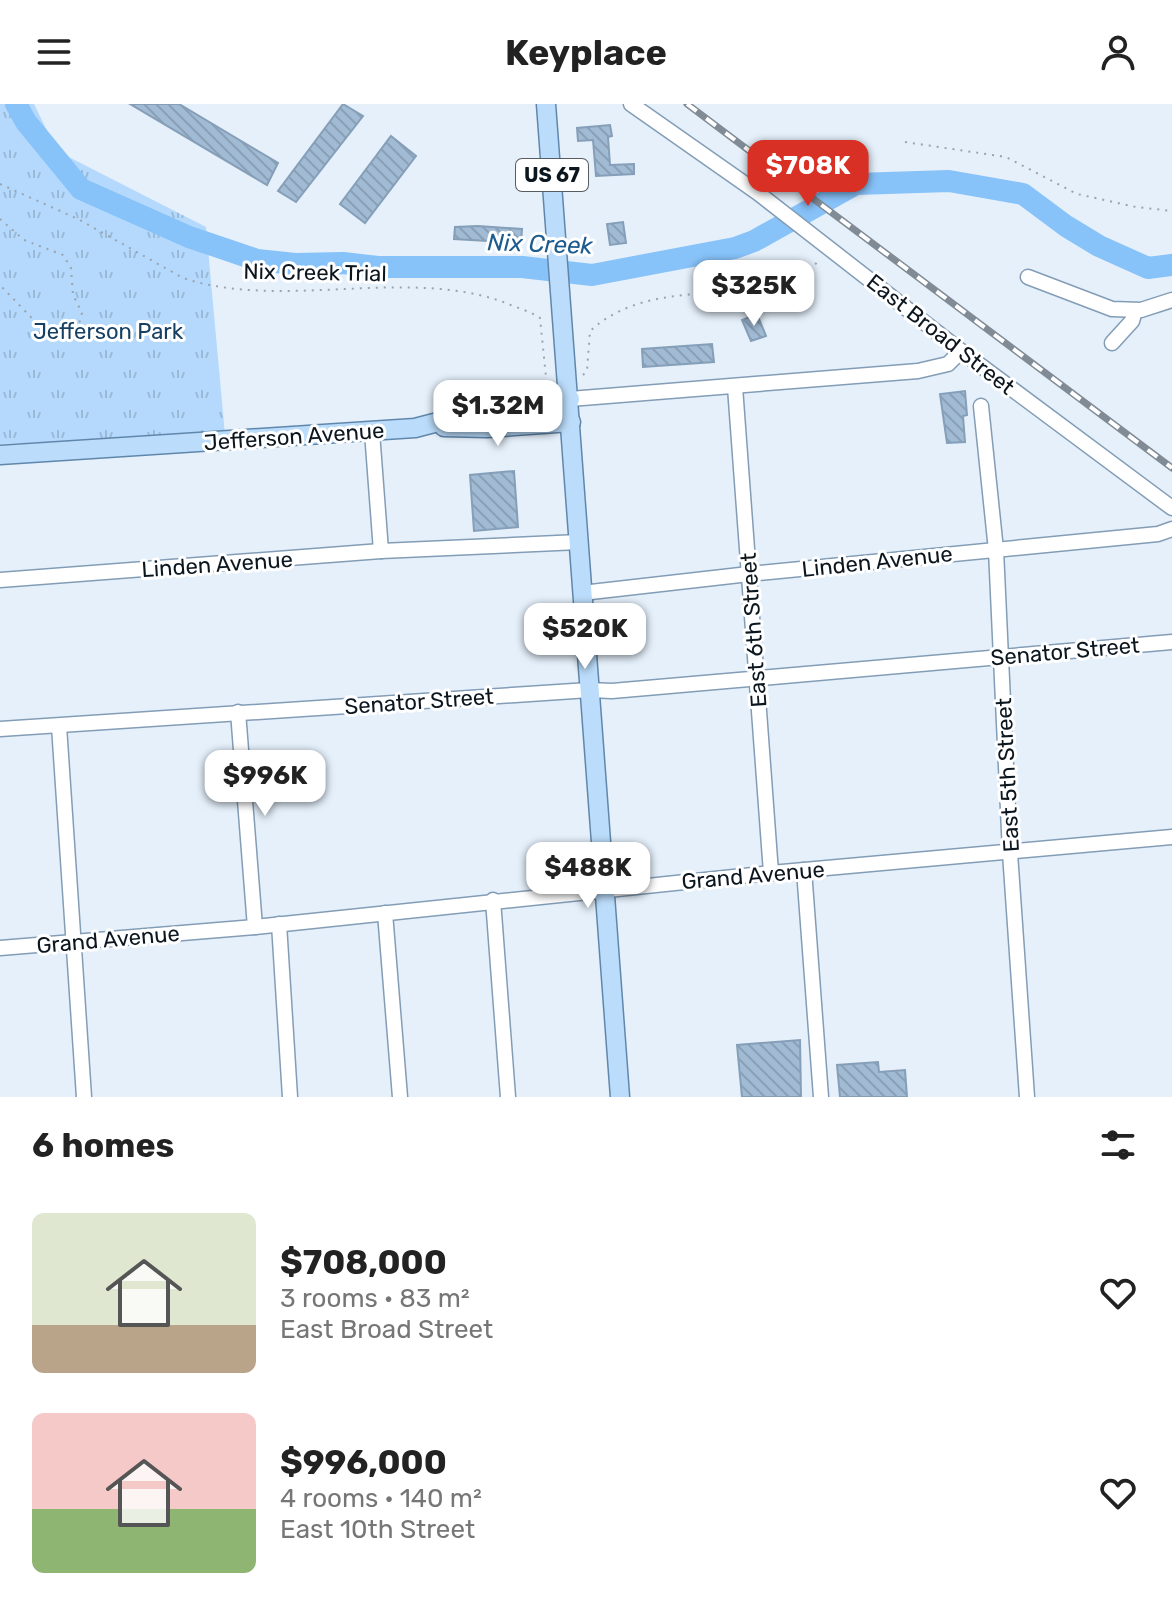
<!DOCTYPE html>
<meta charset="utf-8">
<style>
body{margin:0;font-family:Rubik,sans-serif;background:#f6f6f6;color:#222;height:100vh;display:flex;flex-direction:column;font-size:30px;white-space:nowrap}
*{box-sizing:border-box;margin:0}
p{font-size:26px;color:#767676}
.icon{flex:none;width:44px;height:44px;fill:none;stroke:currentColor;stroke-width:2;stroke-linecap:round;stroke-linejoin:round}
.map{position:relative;height:993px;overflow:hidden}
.drawer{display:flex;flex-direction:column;background:#fff;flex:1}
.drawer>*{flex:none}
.price{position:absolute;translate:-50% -68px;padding:0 18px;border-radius:16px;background:#fff;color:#222;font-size:26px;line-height:52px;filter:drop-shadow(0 2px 4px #0008)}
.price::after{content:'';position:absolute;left:50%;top:48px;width:24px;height:18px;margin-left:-12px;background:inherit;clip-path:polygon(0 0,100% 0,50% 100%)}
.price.on{background:#d93025;color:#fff}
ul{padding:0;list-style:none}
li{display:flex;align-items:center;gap:24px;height:200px;padding:0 32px}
li span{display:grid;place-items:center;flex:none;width:224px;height:160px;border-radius:12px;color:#555}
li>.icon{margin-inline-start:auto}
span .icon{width:96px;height:96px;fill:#fffc;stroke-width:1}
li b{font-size:34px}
h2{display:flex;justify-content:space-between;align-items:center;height:96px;padding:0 32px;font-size:34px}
header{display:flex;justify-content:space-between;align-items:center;height:104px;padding:0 32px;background:#fff;font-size:36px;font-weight:700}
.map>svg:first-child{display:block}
.park{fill:url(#park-tufts)}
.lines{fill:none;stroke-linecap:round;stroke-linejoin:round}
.river{stroke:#87c2f9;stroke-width:22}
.building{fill:url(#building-back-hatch);stroke:#869fb8;stroke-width:2}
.minor-casing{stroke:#839db6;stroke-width:17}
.major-casing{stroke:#6087ab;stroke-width:21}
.path{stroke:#9aa4af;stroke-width:2;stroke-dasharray:2 6;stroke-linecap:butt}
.minor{stroke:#fff;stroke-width:14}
.major{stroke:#bbdcfa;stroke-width:18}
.rail-casing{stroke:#818b95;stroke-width:7}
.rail{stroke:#fff;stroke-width:4;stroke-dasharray:12;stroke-linecap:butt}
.labels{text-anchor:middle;stroke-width:6;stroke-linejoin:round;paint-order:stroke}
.shield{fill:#fff;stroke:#555c62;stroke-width:2}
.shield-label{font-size:20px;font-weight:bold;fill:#0c161f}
.street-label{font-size:22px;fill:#0c161f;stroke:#fff}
.park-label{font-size:22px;fill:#154064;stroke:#fff}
.water-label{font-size:24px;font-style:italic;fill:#1c5b8e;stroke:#fff}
</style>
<header><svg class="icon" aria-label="menu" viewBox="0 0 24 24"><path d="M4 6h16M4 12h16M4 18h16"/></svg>Keyplace<svg class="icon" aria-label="person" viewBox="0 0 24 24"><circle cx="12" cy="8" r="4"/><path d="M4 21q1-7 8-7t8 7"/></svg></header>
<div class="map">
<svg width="1172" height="993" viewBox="0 0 1172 993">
<defs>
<pattern id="park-tufts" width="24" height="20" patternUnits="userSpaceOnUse" patternTransform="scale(2)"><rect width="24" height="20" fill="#b4d9fc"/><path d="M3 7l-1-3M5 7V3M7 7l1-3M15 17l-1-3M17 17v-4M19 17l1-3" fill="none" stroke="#9abad8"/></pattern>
<pattern id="building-back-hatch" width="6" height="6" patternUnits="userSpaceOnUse" patternTransform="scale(2)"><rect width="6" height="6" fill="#a1bbd4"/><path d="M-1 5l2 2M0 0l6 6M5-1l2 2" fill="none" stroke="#89a0b6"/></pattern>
</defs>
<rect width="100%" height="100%" fill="#e5f0fb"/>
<polygon class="park" points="0,0 34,0 57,47 206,123 225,331 0,340"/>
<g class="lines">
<polyline class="river" points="16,0 26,18 81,85 189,133 257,156 295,160 343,159 378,163 522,163 592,171 735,144 754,137 856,80 949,77 1023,90 1066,122 1099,142 1148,164 1172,161"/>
</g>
<g class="building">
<polygon points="130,0 179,0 278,59 267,81"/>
<polygon points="343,0 363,12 296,98 278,87"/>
<polygon points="610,21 612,32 608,33 610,61 634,60 634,70 596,72 593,36 578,37 577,24"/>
<polygon points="391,32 416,52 365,119 340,100"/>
<polygon points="623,118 626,139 610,141 607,120"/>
<polygon points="478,122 522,125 521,139 454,135 455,123"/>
<polygon points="757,210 766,232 751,237 742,216"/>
<polygon points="712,240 714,258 643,263 642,245"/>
<polygon points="965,287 967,311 963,312 965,338 947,339 940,290"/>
<polygon points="514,367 518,423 474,427 470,371"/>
<polygon points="800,936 801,993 742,993 737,941"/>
<polygon points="878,958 879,968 905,966 907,993 840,993 837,961"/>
</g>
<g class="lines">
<defs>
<g id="minor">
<polyline points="631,0 758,89 961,247 1172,404"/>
<polyline points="1028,173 1112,205 1141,206 1172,196"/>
<polyline points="1112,239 1132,217 1135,207"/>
<polyline points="735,283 771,769"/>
<polyline points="570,295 918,267 948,260 961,247"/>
<polyline points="981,302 996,446 1010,749 1027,993"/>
<polyline points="372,328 381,447"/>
<polyline points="0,476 381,447 579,438"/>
<polyline points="582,489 749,470 1158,430 1172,425"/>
<polyline points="238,608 255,823"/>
<polyline points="59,622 84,993"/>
<polyline points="0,625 589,586 612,587 1172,538"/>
<polyline points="804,766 821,993"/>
<polyline points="493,796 508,993"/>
<polyline points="385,809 400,993"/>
<polyline points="279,820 290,993"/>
<polyline points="0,844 255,823 771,769 1172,733"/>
</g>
<g id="major">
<polyline points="546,0 620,993"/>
<polyline points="444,323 487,324 571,318"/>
<polyline points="0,351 415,324 503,301 570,295"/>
</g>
</defs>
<use href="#minor" class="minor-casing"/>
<use href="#major" class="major-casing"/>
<g class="path">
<polyline points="905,38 1006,53 1077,90 1136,103 1172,107"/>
<path d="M0,80L78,115L183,174C283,207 408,162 506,199C517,204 530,207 540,214L547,283"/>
<polyline points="0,115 24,136 63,151 71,164 73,191 82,209 79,220 52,235 0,181"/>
<path d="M583,271L587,267L590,227C642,179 722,194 787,182L801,176L820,155"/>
</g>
<use href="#minor" class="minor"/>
<use href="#major" class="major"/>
<defs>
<polyline id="rail" points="687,0 1172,364"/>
</defs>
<use href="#rail" class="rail-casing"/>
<use href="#rail" class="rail"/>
</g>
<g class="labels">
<rect class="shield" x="516" y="55" width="72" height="32" rx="6"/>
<g class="shield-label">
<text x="552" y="78">US 67</text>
</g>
<g class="street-label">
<text transform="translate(315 168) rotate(1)" y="8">Nix Creek Trial</text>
<text transform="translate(941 230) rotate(38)" y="8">East Broad Street</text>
<text transform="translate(294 332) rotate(-4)" y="8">Jefferson Avenue</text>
<text transform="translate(877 457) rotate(-6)" y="8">Linden Avenue</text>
<text transform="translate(217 460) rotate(-4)" y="8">Linden Avenue</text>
<text transform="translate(753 526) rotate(-94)" y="8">East 6th Street</text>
<text transform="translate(1065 547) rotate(-5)" y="8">Senator Street</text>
<text transform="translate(419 597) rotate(-4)" y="8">Senator Street</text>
<text transform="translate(1007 671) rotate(-93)" y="8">East 5th Street</text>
<text transform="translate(753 771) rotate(-5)" y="8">Grand Avenue</text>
<text transform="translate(108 835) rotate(-5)" y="8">Grand Avenue</text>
</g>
<g class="park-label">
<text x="108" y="235">Jefferson Park</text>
</g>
<g class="water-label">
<text transform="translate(540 140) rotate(2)" y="8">Nix Creek</text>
</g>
</g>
</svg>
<b class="price on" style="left:808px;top:104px">$708K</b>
<b class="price" style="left:754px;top:224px">$325K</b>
<b class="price" style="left:498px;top:344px">$1.32M</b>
<b class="price" style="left:585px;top:567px">$520K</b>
<b class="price" style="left:265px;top:714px">$996K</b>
<b class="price" style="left:588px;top:806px">$488K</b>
</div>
<section class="drawer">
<h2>6 homes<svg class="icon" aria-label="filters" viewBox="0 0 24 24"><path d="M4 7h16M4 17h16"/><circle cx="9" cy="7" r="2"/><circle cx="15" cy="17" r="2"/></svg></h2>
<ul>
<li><span style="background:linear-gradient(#dfe7d0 70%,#b9a48a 0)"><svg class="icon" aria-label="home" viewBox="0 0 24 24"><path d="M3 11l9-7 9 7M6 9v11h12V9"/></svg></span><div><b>$708,000</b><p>3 rooms · 83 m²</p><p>East Broad Street</p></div><svg class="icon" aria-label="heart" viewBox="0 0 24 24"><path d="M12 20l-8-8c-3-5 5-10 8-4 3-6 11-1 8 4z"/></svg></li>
<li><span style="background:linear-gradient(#f6c9c9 60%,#8fb573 0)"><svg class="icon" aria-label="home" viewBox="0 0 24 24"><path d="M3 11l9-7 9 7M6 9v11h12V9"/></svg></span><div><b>$996,000</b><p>4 rooms · 140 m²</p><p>East 10th Street</p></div><svg class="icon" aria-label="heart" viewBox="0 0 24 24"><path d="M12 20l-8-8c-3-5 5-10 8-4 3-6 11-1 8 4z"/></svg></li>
</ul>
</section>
